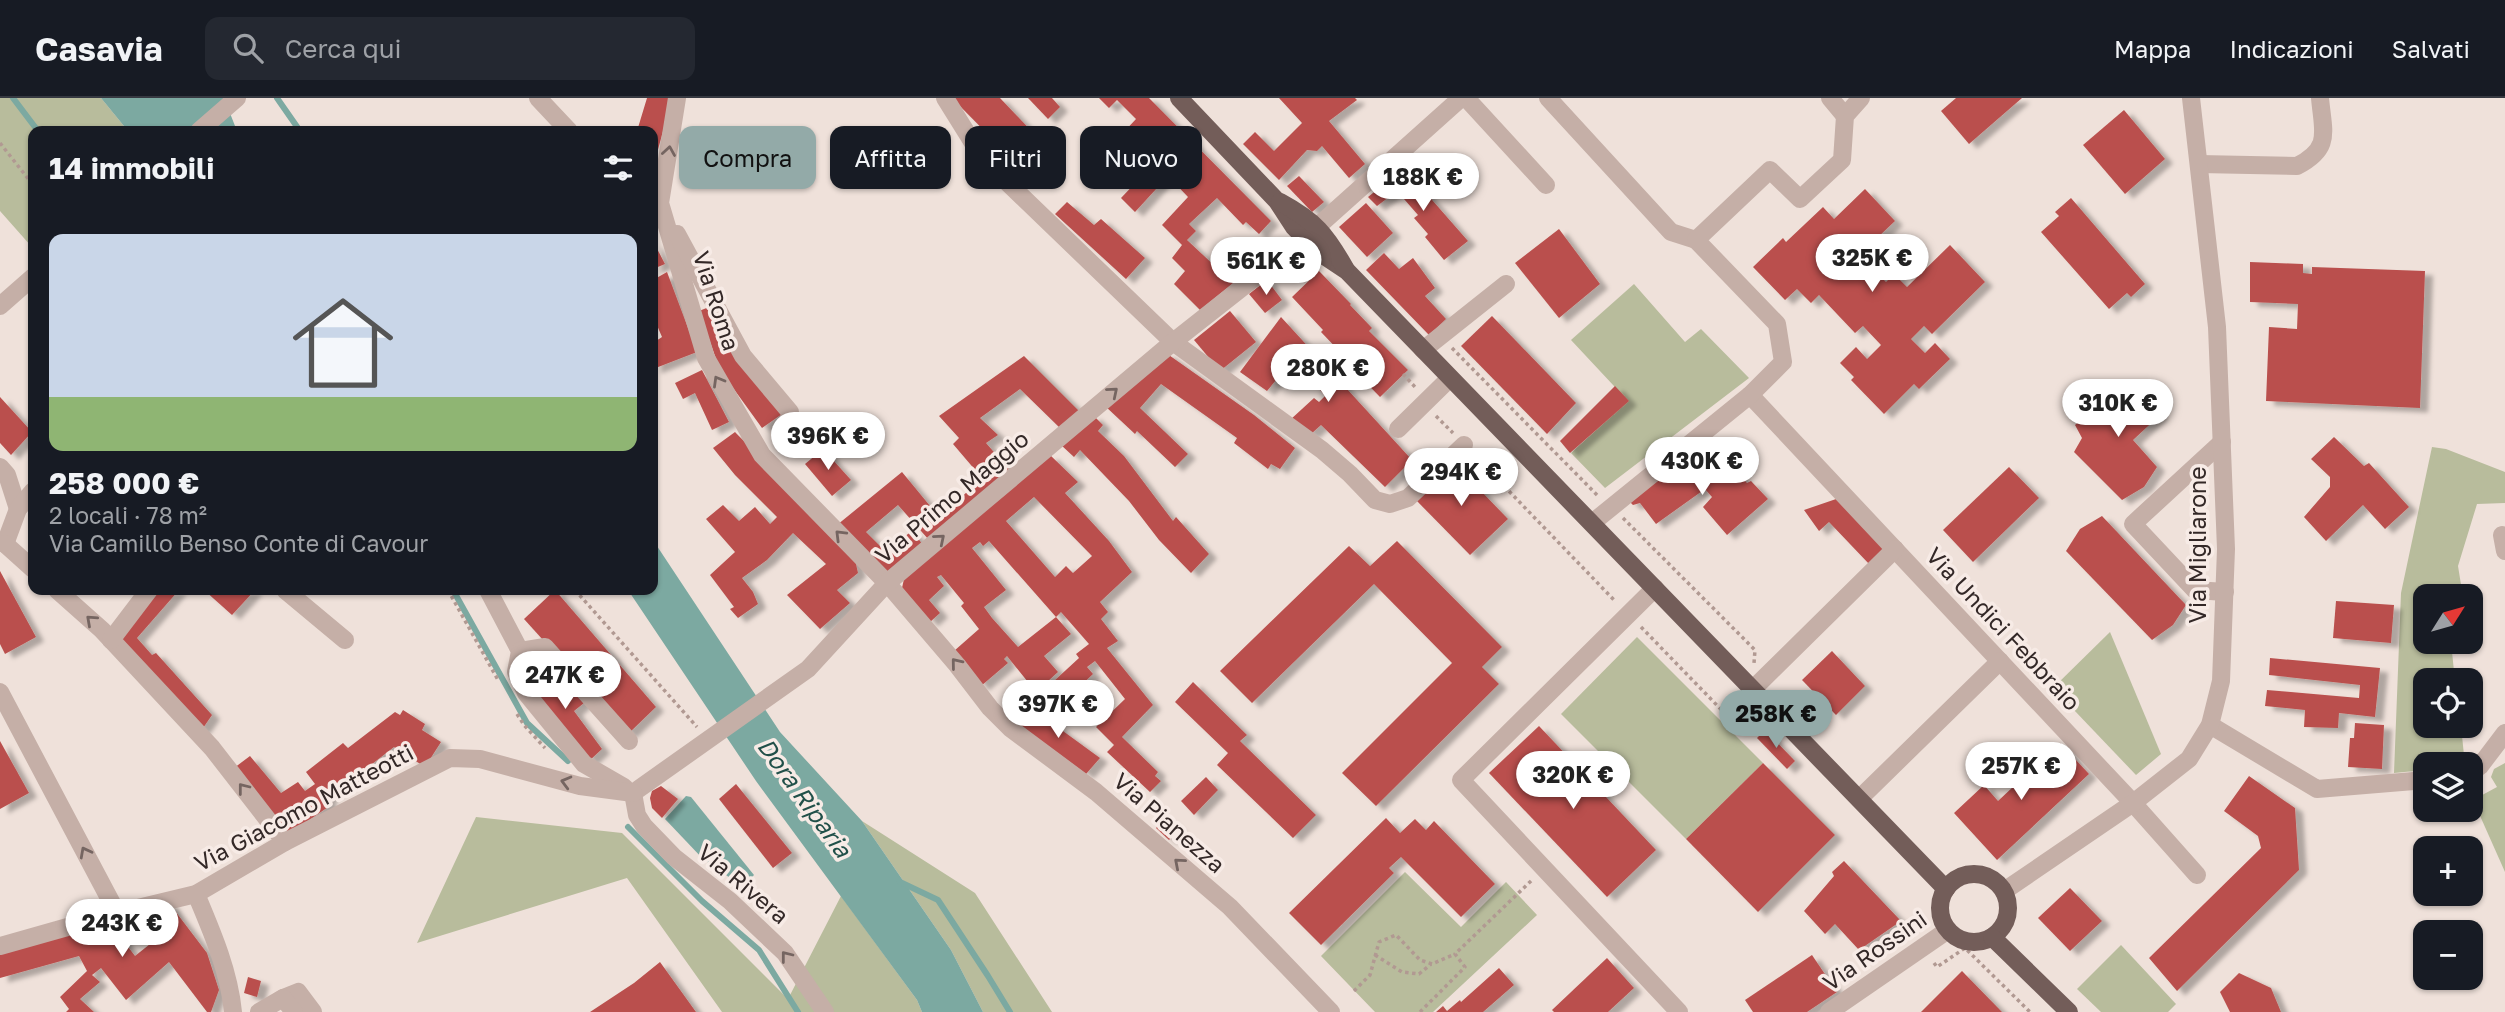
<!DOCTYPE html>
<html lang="it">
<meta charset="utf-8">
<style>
body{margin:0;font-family:"Golos Text",sans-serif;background:#242831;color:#f1f3f6;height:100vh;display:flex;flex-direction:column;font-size:26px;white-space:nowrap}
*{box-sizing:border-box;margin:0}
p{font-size:23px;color:#9ea1a6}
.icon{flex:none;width:38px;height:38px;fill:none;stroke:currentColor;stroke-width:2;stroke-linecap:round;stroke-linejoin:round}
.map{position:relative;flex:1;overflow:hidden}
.sheet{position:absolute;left:28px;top:28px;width:630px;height:469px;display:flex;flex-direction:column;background:#171b24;border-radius:14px;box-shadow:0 2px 5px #0004}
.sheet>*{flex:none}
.guide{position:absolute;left:679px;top:28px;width:665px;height:63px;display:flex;gap:14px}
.needle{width:46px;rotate:53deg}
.controls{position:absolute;left:2413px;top:486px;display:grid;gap:14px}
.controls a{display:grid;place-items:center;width:70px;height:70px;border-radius:14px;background:#171b24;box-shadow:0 2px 5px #0004;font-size:35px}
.price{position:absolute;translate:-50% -60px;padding:0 16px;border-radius:24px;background:#fff;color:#222;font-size:23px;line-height:46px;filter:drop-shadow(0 2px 4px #0008)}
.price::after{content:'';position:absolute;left:50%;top:42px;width:21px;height:16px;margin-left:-10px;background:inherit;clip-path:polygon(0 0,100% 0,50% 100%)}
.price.current{background:#93aaa8;color:#111}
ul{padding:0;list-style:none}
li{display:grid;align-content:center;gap:14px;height:371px;padding:0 21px}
li span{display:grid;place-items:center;height:217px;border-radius:14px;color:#555}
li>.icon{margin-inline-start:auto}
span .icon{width:126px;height:126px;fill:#fffc;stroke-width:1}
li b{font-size:30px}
h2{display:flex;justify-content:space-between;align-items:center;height:84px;padding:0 21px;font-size:30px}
.chip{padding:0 24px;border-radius:14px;background:#171b24;box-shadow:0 2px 5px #0004;font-size:24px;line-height:63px}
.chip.current{background:#93aaa8;color:#111}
header{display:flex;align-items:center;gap:42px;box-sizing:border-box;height:98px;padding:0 35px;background:#171b24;border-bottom:2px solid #363941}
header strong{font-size:33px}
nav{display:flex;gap:38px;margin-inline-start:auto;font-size:24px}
.search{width:490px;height:63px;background:#242831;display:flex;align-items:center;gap:18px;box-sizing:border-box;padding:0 24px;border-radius:14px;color:#9ea1a6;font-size:26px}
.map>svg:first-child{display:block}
.green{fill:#b8bc9c}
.water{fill:#7ca9a1}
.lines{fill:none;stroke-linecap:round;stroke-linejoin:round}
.stream{stroke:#7ca9a1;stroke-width:6}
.building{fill:#ba504d;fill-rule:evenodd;filter:url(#shadow)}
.path{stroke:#b19992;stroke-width:3.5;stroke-dasharray:3.5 3.5;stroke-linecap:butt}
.minor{stroke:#c5afa7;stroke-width:18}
.major{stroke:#735d59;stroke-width:18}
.oneway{stroke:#756561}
.labels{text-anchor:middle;stroke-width:7;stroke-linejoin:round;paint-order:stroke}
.street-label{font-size:23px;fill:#332827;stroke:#f7ebe6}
.water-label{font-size:24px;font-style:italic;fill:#215049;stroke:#f7ebe6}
</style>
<header>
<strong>Casavia</strong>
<div class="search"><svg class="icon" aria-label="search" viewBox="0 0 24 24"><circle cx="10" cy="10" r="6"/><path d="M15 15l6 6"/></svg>Cerca qui</div>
<nav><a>Mappa</a><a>Indicazioni</a><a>Salvati</a></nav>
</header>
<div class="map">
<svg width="2505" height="914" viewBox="0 0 2505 914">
<defs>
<filter id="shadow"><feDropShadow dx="8" dy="4.5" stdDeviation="2" flood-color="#0004"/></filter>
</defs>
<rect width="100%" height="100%" fill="#efe1da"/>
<g class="green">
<polygon points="0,0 101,0 128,33 33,33 33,146 31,148 0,113"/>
<polygon points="1634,186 1685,244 1701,231 1749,280 1605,390 1571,355 1628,303 1571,242"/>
<polygon points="2432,349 2446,351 2505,374 2505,405 2477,406 2458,468 2463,499 2426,499 2426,544 2451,544 2455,583 2426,583 2426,628 2461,628 2465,667 2426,667 2425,672 2394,675 2401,495"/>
<polygon points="2110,534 2161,656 2136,677 2053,590"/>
<polygon points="1637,539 1763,665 1686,741 1561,616"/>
<polygon points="2505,665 2505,774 2473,702 2497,689 2491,679 2494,671"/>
<polygon points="476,719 622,735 788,901 841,798 917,902 922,914 722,914 627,780 417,845"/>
<polygon points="862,723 975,795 1052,914 983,914 951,852"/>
<polygon points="1405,774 1461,829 1506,784 1537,817 1433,914 1375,914 1321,858"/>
<polygon points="2121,847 2176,906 2168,914 2101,914 2077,891"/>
</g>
<g class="water">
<polygon points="101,0 224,0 237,33 128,33"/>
<polygon points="653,442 780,634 862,723 951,852 983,914 922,914 917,902 756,683 628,492 653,492"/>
<polygon points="686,698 691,699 754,777 743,789 703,761 665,721"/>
</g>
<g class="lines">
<g class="stream">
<polyline points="13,0 38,33"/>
<polyline points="277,0 300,33"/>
<polyline points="453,492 527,625 568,663"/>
<polyline points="628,729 702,803 759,852 798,914"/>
<polyline points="900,784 938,802 988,878 1010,914"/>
</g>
</g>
<g class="building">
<polygon points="647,0 672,0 653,70 653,33 637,33"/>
<polygon points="952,0 1000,0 1039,41 1015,64"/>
<polygon points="1028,0 1052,0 1060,9 1048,21"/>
<polygon points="1099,0 1149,0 1271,123 1259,136 1246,124 1243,127 1217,100 1189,126 1196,133 1187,142 1233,185 1200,212 1174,186 1185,173 1172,160 1182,147 1162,127 1188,99 1168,78 1135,114 1121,100 1163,56 1143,35 1133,46 1122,36 1136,21 1117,2 1109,10"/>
<polygon points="1279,0 1355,0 1357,2 1329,23 1365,66 1349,80 1322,48 1317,53 1307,52 1279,82 1243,46 1255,34 1274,53 1302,25"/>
<polygon points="1956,0 2022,0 1969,46 1941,13"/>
<polygon points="2124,12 2165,61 2125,96 2083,47"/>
<polygon points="1404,70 1468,143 1444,162 1425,139 1428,136 1414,120 1418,117 1397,93 1377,108 1368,99"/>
<polygon points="1299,78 1324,104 1312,114 1287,88"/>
<polygon points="1865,91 1895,123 1876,141 1891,156 1874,172 1886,184 1894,176 1907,189 1950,147 1985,184 1932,236 1924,228 1911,241 1925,255 1935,245 1950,261 1919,291 1914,286 1884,316 1851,282 1854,279 1840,265 1856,249 1867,261 1881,247 1863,228 1855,235 1819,197 1811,205 1797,191 1785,202 1753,169 1783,140 1786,144 1823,109 1834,121"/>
<polygon points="2071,100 2145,186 2131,199 2127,195 2109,211 2041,134 2059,118 2055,114"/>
<polygon points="1067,104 1094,127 1101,121 1145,160 1126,181 1055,116"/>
<polygon points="1366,105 1393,135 1367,159 1339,129"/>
<polygon points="1559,131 1600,186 1559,220 1515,165"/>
<polygon points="653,143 665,166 653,171"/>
<polygon points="1384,155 1399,171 1413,160 1435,190 1425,198 1446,221 1429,237 1366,172"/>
<polygon points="2250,164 2303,166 2303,175 2312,176 2312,169 2425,173 2420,310 2266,303 2269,229 2297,231 2298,206 2250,204"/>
<polygon points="1319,173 1351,206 1350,207 1372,230 1369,233 1408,272 1380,299 1341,259 1343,257 1321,234 1323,232 1292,199"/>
<polygon points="667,174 697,254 653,271 653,245 662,239 653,218 653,182"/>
<polygon points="1267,182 1282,202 1265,215 1249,196"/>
<polygon points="709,209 782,316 762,330 728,283 725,286 699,213"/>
<polygon points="1230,213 1256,244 1220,273 1194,242"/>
<polygon points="1492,218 1576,305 1547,336 1461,248"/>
<polygon points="1281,219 1412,362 1385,389 1321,327 1311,336 1290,322 1314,300 1319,304 1325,298 1294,260 1267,293 1240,274"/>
<polygon points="1166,255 1254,317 1295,350 1280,371 1271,366 1268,371 1234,345 1237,340 1161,286 1140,310 1188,356 1175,369 1137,333 1135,336 1105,308"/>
<polygon points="1024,258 1080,314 1061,331 1020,291 980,320 998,337 986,345 1012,375 929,442 898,407 866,434 885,453 912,433 924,448 886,478 837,427 902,374 935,414 951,402 954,406 982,380 953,346 959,340 939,318"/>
<polygon points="702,272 729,324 712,332 695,295 683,301 675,285"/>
<polygon points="2125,281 2146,294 2160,317 2133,342 2157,369 2144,389 2122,402 2074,354 2082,340 2075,327"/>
<polygon points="1615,288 1629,303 1570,355 1560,343"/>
<polygon points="0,299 32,334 11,357 0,345"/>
<polygon points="1093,317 1103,327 1098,333 1124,358 1173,423 1176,419 1209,456 1191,475 1159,442 1129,403 1080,352 1074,359 1061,347"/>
<polygon points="735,334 854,457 858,475 837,492 850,505 820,531 787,497 826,466 793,435 767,462 742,480 753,494 758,506 738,520 730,511 734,509 710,477 735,454 706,421 723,407 739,423 755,409 770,426 777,419 735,377 713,350"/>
<polygon points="2334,339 2364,368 2369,365 2409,409 2385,431 2363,407 2326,443 2304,419 2330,389 2330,379 2311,361"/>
<polygon points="823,351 851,382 832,398 805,366"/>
<path d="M1050,357L1078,384L1065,395L1109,443L1132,474L1100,504L1108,514L1101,521L1118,543L1107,550L1153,607L1122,639L1158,674L1155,678L1161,683L1150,694L1107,654L1114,647L1096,629L1125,601L1095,563L1087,569L1093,576L1056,611L1041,595L1079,560L1076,556L1089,546L1061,514L1056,519L989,443L983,448L980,444L972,450L1006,492L984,509L992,520L1018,549L1056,519L1071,536L1044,558L1058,574L1036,594L1007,558L1004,561L1008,565L981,588L954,553L979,531L961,508L964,505L941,477L937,479L944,488L929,502L940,515L930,524L902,490L904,481ZM1034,399L1092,458L1073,475L1066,468L1055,479L1006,423Z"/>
<polygon points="1452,363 1508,421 1470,457 1414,400"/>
<polygon points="1725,369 1731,376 1736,374 1747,385 1751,383 1768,401 1727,437 1703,409 1712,399 1705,391 1656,426 1640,405 1633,407 1627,401 1670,371 1684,383 1696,373 1701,380 1712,372 1715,377 1720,370"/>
<polygon points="2009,369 2039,400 1973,464 1943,432"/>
<polygon points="1839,400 1888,449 1870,467 1829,424 1819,433 1804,412"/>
<polygon points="2102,418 2186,507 2173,527 2152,542 2066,453 2080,431"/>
<polygon points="1397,443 1502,549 1482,569 1499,586 1376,708 1342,675 1452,565 1374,486 1252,605 1220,573 1349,448 1370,468"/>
<polygon points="0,473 36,539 5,556 0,546"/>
<polygon points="155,492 179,492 137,540 152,557 156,555 212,617 201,633 119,542"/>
<polygon points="204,492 255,492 232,517"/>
<polygon points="555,492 656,609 628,636 524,521"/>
<polygon points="2336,503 2394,507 2391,545 2333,540"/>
<polygon points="1832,553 1865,588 1836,617 1802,582"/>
<polygon points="2270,560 2380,570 2375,619 2339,615 2338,630 2304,629 2305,612 2265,608 2267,592 2359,600 2360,587 2269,577"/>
<polygon points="539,571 552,588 563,580 584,605 574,613 602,651 589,663 526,583"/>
<polygon points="1193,584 1247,637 1240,643 1316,717 1293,740 1217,667 1228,655 1175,604"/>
<polygon points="1030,609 1100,660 1086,676 1014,623"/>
<polygon points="403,612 425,626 422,632 441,644 425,669 394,649 327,701 331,707 286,738 234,670 250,658 281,695 298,684 305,693 315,686 306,674 343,645 348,650 395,614 400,617"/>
<polygon points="2355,625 2384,627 2382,671 2348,669 2350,640 2354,640"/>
<polygon points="1539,628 1656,752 1607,799 1489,675"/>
<polygon points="1765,632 1795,663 1787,671 1757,640"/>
<polygon points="0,643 29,695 0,711"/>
<polygon points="2060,645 2089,676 1997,762 1954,715 1984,687 1998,703"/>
<polygon points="1763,665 1835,737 1758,814 1686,741"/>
<polygon points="2249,678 2295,710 2299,772 2177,893 2149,860 2261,750 2258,738 2224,713"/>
<polygon points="1206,679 1218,692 1194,717 1181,703"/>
<polygon points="736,686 792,755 773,770 719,701"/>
<polygon points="661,688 678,701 662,720 652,710 650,700 652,693"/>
<polygon points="1167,720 1179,731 1169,742 1156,730"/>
<polygon points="1386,720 1400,735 1415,721 1426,732 1434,723 1495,786 1461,819 1401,759 1389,770 1394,775 1321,847 1289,815"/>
<polygon points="1844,763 1901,823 1859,852 1835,826 1825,836 1804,813 1834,778 1832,774"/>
<polygon points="2070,790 2102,823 2070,853 2038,820"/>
<polygon points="169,805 207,855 219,892 211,914 207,914 169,864 126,902 101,870 92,877 100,884 80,901 94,914 66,914 69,911 60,899 87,873 79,858 0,880 0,855 109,824 135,858 160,838 144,815"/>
<polygon points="1812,857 1837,894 1807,914 1753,914 1745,902"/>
<polygon points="1607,860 1634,890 1608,914 1554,914 1552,912"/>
<polygon points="660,864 696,914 590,914 634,885"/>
<polygon points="1499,870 1514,887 1483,914 1436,914 1443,908 1447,913 1460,902 1461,904"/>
<polygon points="1962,873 2002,914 1921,914"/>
<polygon points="2239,875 2271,890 2281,914 2230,914 2220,894"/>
<polygon points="248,879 261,883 257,899 244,895"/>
</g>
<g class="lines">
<g class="path">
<polyline points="0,45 33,87"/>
<polyline points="1452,250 1599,399"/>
<polyline points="1403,276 1416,290"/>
<polyline points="1436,318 1453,335"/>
<polyline points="1475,358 1616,504"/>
<polyline points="1623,420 1755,552 1754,565"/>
<polyline points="448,492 498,582"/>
<polyline points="575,492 697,629"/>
<polyline points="1641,529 1739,630"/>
<polyline points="517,616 524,627 545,650"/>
<polyline points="1375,857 1402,874 1419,876 1431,866"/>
<polyline points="1934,865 1937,869 1965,850 2030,914"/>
<polyline points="1354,893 1370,877 1379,844 1396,837 1420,862 1432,866 1455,856"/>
<polyline points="1420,914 1465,869 1455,856 1532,782"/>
</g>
<g class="minor">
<polyline points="538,0 569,33"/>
<polyline points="677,0 660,105 706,260 762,357 887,485 957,567 990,610 1010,630 1096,694 1230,809 1331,914"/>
<polyline points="945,0 983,61 1173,244 1322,352 1350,376 1375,402 1390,406 1408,400 1464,347"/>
<polyline points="1466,0 1546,87"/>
<polyline points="1548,0 1671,134 1696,142"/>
<polyline points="1830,0 1845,18"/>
<polyline points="199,33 237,0"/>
<path d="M2199,66L2297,68C2332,50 2323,34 2320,0"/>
<polyline points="1317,129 1461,0"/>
<polyline points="677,136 743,258 790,314"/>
<polyline points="0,208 33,179"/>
<polyline points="1423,252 1506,186"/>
<polyline points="1750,297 2133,705 2197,777"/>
<polyline points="1398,331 1450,280"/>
<polyline points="2222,344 2133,426 2195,492 2225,494"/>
<polyline points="0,369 7,377 18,411"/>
<polyline points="1592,425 1750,297 1783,264 1777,226 1696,142 1770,72 1800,101 1842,62 1845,18 1861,0"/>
<polyline points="2502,437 2505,453"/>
<polyline points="5,446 18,411 33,393"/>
<polyline points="5,446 33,471"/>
<polyline points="1655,490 1461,682 1679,914"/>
<polyline points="57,492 102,532 212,650 285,744"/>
<polyline points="285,492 345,542"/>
<polyline points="488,492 520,553 516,574 526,595 584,666 624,689"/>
<polyline points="111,542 149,492"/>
<polyline points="520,553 545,549 629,643"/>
<polyline points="1753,591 1895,451"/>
<polyline points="0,594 117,815"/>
<polyline points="2210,627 2317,691 2426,682"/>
<polyline points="2471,675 2480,668 2505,635"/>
<polyline points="633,695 808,571 887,485 1173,244 1305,140"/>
<polyline points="633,695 637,717 644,728 674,759 730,803 785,855 825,914"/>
<polyline points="1859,701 2000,563"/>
<polyline points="2004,793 2133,705 2189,661 2210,627 2221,583 2226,451 2217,229 2191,0"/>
<path d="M196,796C212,834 229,873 233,914"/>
<polyline points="0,848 117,815 196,796 285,744 450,660 480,661 580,688 633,695"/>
<polyline points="283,900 298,894 313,914"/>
<polyline points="259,914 283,900 294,914"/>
<polyline points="1829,914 1948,832"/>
</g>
<g class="major">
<polyline points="1179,0 1277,103 1294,129 1317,153 1347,173 1946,791"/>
<path d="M1280,104C1315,123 1326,136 1345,170"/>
<circle cx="1974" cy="810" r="34"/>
<polyline points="1992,839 2069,914"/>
</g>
</g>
<defs><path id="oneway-chevron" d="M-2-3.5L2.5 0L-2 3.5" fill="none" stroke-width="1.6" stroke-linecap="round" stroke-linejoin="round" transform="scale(1.75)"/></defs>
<g class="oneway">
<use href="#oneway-chevron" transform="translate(669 53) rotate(-81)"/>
<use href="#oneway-chevron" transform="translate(718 283) rotate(-120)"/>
<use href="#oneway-chevron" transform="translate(1113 294) rotate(-40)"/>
<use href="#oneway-chevron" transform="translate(840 437) rotate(-135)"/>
<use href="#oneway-chevron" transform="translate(940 441) rotate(-40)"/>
<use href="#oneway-chevron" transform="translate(91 522) rotate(-138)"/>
<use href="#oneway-chevron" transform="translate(956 565) rotate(-129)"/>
<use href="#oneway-chevron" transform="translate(566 684) rotate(-165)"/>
<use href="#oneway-chevron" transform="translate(243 690) rotate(-128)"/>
<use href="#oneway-chevron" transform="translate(85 754) rotate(-118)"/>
<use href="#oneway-chevron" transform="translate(1179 765) rotate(-139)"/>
<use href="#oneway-chevron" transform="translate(786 858) rotate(-128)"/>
</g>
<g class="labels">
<g class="street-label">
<text transform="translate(716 203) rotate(72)" y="8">Via Roma</text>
<text transform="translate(952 399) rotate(-40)" y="8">Via Primo Maggio</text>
<text transform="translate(2198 447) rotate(-90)" y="8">Via Migliarone</text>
<text transform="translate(2003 531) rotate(47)" y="8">Via Undici Febbraio</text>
<text transform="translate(304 710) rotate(-28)" y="8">Via Giacomo Matteotti</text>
<text transform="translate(1169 725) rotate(41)" y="8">Via Pianezza</text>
<text transform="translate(743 786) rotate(40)" y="8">Via Rivera</text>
<text transform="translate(1875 853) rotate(-35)" y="8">Via Rossini</text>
</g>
<g class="water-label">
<text transform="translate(804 700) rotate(54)" y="8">Dora Riparia</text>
</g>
</g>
</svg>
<div class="controls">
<a><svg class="needle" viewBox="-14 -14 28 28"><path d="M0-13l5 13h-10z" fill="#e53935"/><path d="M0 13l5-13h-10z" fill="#9ea1a6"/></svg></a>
<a><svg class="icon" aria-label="locate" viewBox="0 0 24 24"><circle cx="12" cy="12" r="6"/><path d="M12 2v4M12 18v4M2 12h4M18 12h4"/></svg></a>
<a><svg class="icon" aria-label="layers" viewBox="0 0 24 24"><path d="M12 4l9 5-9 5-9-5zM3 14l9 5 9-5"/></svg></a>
<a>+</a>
<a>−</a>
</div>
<b class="price" style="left:1423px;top:115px">188K €</b>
<b class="price" style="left:1872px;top:196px">325K €</b>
<b class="price" style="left:1266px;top:199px">561K €</b>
<b class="price" style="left:1328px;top:306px">280K €</b>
<b class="price" style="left:2118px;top:341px">310K €</b>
<b class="price" style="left:828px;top:374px">396K €</b>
<b class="price" style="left:1702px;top:399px">430K €</b>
<b class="price" style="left:1461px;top:410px">294K €</b>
<b class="price" style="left:565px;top:613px">247K €</b>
<b class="price" style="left:1058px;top:642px">397K €</b>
<b class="price current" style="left:1776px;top:652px">258K €</b>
<b class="price" style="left:2021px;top:704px">257K €</b>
<b class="price" style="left:1573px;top:713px">320K €</b>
<b class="price" style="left:122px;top:861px">243K €</b>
<div class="guide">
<a class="chip current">Compra</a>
<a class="chip">Affitta</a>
<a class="chip">Filtri</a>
<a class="chip">Nuovo</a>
</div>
<section class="sheet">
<h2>14 immobili<svg class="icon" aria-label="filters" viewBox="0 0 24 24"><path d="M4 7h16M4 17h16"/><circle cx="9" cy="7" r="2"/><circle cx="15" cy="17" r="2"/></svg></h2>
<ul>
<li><span style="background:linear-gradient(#c9d6e8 75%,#8fb573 0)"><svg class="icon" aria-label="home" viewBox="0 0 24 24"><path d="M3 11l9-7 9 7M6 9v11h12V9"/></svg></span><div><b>258 000 €</b><p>2 locali · 78 m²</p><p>Via Camillo Benso Conte di Cavour</p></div></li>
</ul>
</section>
</div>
